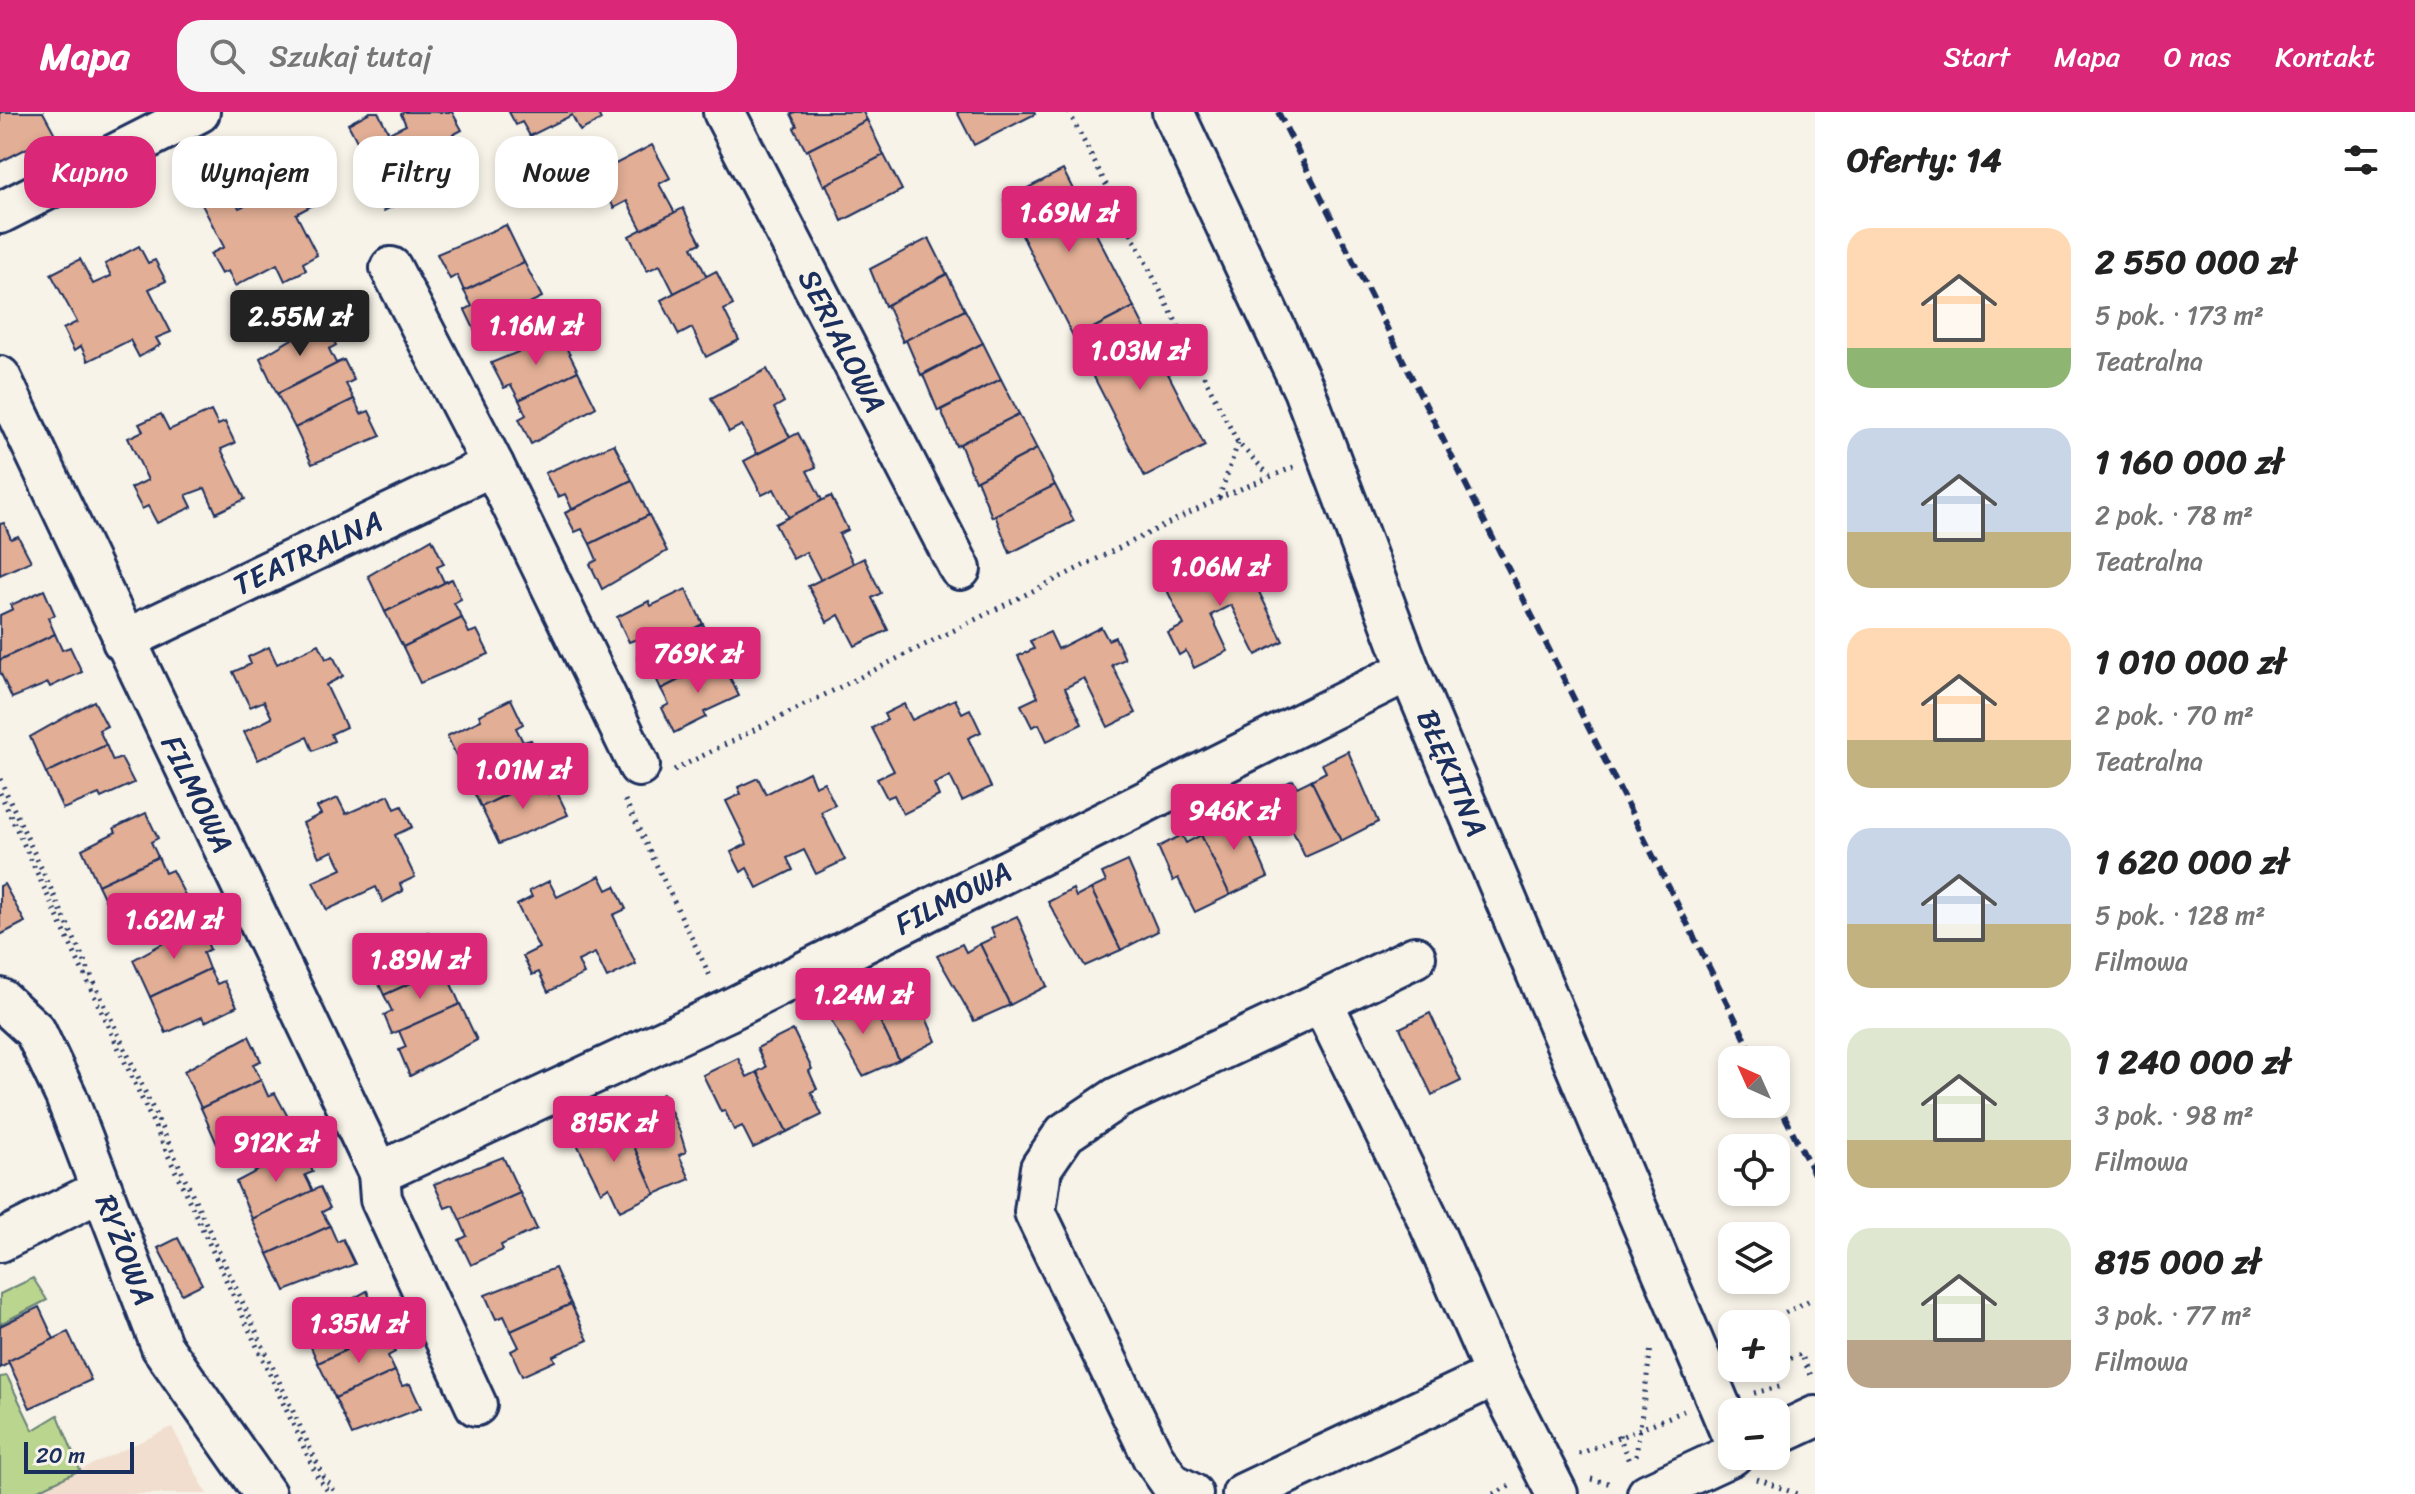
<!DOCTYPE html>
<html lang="pl">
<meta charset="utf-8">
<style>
body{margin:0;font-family:Sriracha,sans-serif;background:#f6f6f6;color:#222;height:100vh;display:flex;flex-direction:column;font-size:30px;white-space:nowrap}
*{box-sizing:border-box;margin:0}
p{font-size:26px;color:#767676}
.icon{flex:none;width:44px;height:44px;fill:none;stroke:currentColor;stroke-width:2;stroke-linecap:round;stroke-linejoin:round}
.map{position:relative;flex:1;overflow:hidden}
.panel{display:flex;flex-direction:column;background:#fff;width:600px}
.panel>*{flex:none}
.banner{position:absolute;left:24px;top:24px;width:760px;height:72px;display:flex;gap:16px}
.needle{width:52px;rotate:315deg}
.fabs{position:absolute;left:1718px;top:934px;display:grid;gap:16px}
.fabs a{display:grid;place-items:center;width:72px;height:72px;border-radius:16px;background:#fff;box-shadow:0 4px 12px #0003;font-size:40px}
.scale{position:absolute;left:24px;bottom:20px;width:110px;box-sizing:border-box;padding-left:8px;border:4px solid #1b2f5e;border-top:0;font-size:22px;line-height:28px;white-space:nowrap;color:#1b2f5e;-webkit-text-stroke:6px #f7f3e8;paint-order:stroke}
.price{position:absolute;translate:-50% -68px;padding:0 18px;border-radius:8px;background:#db2777;color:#fff;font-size:26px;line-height:52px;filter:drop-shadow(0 2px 4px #0008)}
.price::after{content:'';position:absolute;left:50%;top:48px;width:24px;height:18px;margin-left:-12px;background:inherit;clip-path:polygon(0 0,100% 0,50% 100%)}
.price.current{background:#222;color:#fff}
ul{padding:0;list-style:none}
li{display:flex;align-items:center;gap:24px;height:200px;padding:0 32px}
li span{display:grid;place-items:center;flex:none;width:224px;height:160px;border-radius:24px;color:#555}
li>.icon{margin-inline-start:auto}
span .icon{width:96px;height:96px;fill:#fffc;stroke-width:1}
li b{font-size:34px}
h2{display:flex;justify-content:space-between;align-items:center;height:96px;padding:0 32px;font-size:34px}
.pill{padding:0 28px;border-radius:24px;background:#fff;box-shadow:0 4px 12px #0003;font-size:28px;line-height:72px}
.pill.current{background:#db2777;color:#fff}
header{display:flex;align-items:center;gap:48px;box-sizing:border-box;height:112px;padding:0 40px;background:#db2777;color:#fff}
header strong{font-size:38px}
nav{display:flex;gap:44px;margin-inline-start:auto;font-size:28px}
.search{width:560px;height:72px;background:#f6f6f6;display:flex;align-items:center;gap:20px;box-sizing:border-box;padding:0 28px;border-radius:24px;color:#767676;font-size:30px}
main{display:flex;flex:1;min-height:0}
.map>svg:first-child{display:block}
.built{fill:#f1decf}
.green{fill:#bad68e;stroke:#6a8276;stroke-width:2}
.building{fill:#e2ae95;stroke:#1b2f5e;stroke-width:2}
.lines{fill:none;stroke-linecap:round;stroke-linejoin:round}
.minor-casing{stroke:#1b2f5e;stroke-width:46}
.path{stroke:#1b2f5e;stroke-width:5;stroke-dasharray:2 6;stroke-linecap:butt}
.minor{stroke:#f7f3e8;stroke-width:40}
.rail{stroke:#1b2f5e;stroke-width:6;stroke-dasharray:12 6;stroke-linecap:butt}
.labels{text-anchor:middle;stroke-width:7;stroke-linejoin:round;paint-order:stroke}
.street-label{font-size:30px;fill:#1b2f5e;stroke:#f7f3e8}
</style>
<header>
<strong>Mapa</strong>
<div class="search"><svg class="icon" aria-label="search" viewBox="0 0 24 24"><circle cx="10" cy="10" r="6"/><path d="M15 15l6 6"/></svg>Szukaj tutaj</div>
<nav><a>Start</a><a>Mapa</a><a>O nas</a><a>Kontakt</a></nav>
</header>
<main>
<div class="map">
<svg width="1815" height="1382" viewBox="0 0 1815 1382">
<rect width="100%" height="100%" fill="#f7f3e8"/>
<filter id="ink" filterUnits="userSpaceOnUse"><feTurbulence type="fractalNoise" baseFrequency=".0125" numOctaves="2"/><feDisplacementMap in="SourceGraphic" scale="16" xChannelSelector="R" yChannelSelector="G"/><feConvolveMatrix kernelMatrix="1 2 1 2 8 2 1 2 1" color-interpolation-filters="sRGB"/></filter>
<g filter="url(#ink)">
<polygon class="built" points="172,1315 207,1382 30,1382 80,1358"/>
<g class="green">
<polygon points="33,1166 47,1188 0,1212 0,1182"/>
<polygon points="7,1264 33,1318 58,1303 80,1358 30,1382 0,1382 0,1265"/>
</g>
<g class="building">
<polygon points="0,0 43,0 55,22 0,50"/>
<polygon points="370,0 378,0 389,21 406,13 401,2 404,0 452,0 462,18 445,27 467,69 452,76 456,83 435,94 426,77 384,99 377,84 370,88 359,67 373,60 348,12"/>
<polygon points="509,0 601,0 598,1 601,8 580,19 572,3 530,24 522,10 516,13"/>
<polygon points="795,0 863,0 867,8 806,39 794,16 797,14 791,2"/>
<polygon points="957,0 1034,0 1035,2 974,33"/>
<polygon points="867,8 884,43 824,74 808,38"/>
<polygon points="652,33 670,66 659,72 675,101 642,118 627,89 614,96 596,62"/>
<polygon points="884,43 902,78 842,109 826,72"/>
<polygon points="1063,58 1134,195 1074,226 1004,88"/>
<polygon points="286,59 295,76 302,72 313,93 296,102 317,143 303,151 306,158 285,169 277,152 235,174 228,159 221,162 210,142 224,135 199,87 227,71 239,96 257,88 251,76"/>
<polygon points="683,96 701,131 692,135 707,165 674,181 660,153 647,159 629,124"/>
<polygon points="506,113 524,150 464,179 457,163 450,167 437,142"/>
<polygon points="929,126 947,162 885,194 870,157"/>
<polygon points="139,134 148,151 155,148 166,169 149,177 171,220 156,226 160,233 139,245 130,228 88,249 81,234 74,239 63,217 77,210 51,162 80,147 93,172 111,164 105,152"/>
<polygon points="524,150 542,185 507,202 509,207 477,223 465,198 472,194 464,179"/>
<polygon points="716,159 733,193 724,198 739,228 706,245 692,216 679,223 661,188"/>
<polygon points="947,162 965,198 903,230 887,193"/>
<polygon points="1134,195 1205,334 1145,365 1074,226"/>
<polygon points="965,198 983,231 921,263 906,228"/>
<polygon points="324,208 336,233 329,237 336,251 344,248 277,282 260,246"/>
<polygon points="560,223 578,259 519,288 511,273 504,276 491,251"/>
<polygon points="983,231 1001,267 938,299 923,263"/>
<polygon points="344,248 354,268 346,272 354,287 295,316 277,282"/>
<polygon points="767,257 784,290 774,296 790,325 757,342 742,313 729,320 711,286"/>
<polygon points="578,259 596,295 531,332 519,307 526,303 519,288"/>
<polygon points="1001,267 1019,302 956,334 941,298"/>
<polygon points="354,287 361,302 369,299 381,324 312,352 295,316"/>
<polygon points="211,299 218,313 225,310 235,331 221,337 245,387 216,401 205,376 186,383 192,395 157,411 148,394 142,397 131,376 148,368 128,326 143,319 139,312 161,302 169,318"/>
<polygon points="1019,302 1037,337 975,369 960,332"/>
<polygon points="798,321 816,355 807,359 822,388 789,406 774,377 762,383 744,349"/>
<polygon points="614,332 632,368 565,401 572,397 565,382 558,385 545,361"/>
<polygon points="1037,337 1055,373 992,405 977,368"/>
<polygon points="632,368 649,403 590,432 582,417 575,420 565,401"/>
<polygon points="1055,373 1074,409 1010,441 995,403"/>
<polygon points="831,384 848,418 839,422 854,453 821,469 806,440 793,447 775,412"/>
<polygon points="649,403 667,439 602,477 590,452 597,448 590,432"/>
<polygon points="4,411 11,427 18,424 31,449 0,463 0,412"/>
<polygon points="432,427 444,452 437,455 444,470 452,467 385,500 368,464"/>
<polygon points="1249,442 1255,456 1262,452 1272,474 1259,480 1283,529 1256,543 1231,493 1211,503 1228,539 1194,556 1186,539 1179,543 1168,521 1184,513 1164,472 1179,464 1176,457 1197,447 1205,464"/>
<polygon points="864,446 881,481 872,486 888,518 855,534 839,503 827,510 808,474"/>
<polygon points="452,467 461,487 454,491 462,506 403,535 385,500"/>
<polygon points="686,477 703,512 637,545 644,541 637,527 629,530 617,505 649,489 651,494"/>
<polygon points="44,478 55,503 48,506 55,522 0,548 0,503 13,497 11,493"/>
<polygon points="462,506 469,521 477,518 489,542 420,571 403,535"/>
<polygon points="703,512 721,547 661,577 654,562 646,565 637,545"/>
<polygon points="1101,515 1108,528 1115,525 1125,547 1112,553 1136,601 1108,615 1084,566 1065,576 1082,612 1047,629 1039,612 1032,615 1021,593 1038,585 1018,544 1034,537 1030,529 1050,520 1058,537"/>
<polygon points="55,522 62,538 70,535 82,560 50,575 48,571 12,586 0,560 0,548"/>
<polygon points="319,532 326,547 333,544 343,564 326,573 346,615 331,622 334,629 313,639 307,625 258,648 244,620 272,606 264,589 250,595 233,560 251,552 248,545 269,535 277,552"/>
<polygon points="721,547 739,584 704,600 706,605 674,621 662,596 669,592 661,577"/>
<polygon points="511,587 523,612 516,616 523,630 531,628 464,660 447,624 481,608 479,603"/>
<polygon points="955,587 962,601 970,597 981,620 968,626 991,675 962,689 950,664 934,672 939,684 903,702 894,683 887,686 877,667 894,659 872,616 887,608 884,602 904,592 912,608"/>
<polygon points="94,589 107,614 99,618 106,633 46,661 30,625"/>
<polygon points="531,628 541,647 533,651 541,666 481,695 464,660"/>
<polygon points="106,633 113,649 121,646 134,671 101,686 99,682 63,697 46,661"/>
<polygon points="1348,639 1378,710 1341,729 1311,668 1326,660 1322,652"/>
<polygon points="809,660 815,674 824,670 835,693 821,700 845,748 816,762 804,738 787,746 793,758 757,776 747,756 741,760 731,740 747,732 726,689 741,682 738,675 758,666 766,682"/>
<polygon points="541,666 548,682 556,678 568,703 499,732 481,695"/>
<polygon points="1293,668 1297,675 1311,668 1341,729 1305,745 1289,711 1284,714 1268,680"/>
<polygon points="389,683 395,697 402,694 412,715 395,723 415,765 400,772 403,779 383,790 376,775 327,798 313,770 342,757 333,739 319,745 303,711 321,702 317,695 338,686 346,702"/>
<polygon points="1238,694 1268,765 1230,783 1201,723 1216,716 1212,707"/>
<polygon points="146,701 158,726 151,730 158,745 98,773 82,737 116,720 114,716"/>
<polygon points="1182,723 1186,731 1201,723 1230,783 1195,800 1178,766 1173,769 1158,735"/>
<polygon points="158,745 165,761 172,758 185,783 153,798 150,794 115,809 98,773"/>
<polygon points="1128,749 1158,819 1121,838 1091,777 1106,770 1102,761"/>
<polygon points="600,764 607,778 615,774 626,797 613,803 636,852 607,866 595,841 578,849 584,862 548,880 539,860 532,863 523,844 539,836 517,793 532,785 529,779 549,769 557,785"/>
<polygon points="4,772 25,810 0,823 0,774"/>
<polygon points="1073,777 1076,785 1091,777 1121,838 1085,854 1048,790"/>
<polygon points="1017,804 1047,874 1010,893 980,832 995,825 991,816"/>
<polygon points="198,812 210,837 203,841 209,857 150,885 133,848"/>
<polygon points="428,820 444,856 384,883 377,868 370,871 358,846"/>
<polygon points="962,832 966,840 980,832 1010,893 974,909 937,844"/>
<polygon points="444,856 460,892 392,922 384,903 392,899 384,883"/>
<polygon points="209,857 217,872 224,869 237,894 205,910 202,905 166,921 150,885"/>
<polygon points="906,859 936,929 899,948 869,887 884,880 881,871"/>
<polygon points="851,887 855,895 869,887 899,948 863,964 826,900"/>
<polygon points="460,892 477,928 410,964 399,938 406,935 399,919"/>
<polygon points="1430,901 1461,969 1432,983 1400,916"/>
<polygon points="793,918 812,957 809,959 817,977 811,980 822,1003 787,1020 757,960 766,955 757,936"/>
<polygon points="249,924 261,949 253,952 261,968 201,996 184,959"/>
<polygon points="738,946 747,965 757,960 787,1020 753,1036 742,1014 734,1018 725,999 721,1000 703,963"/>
<polygon points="261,968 268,984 275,981 288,1005 255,1020 253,1016 217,1032 201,996"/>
<polygon points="663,982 680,1020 686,1040 679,1043 690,1067 655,1082 628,1021 637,1017 628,998"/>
<polygon points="609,1006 618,1025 628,1021 655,1082 620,1099 609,1075 601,1080 572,1022"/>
<polygon points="302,1035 313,1060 305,1063 313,1079 252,1107 236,1070"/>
<polygon points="503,1045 520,1081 460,1108 453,1093 445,1096 434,1072"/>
<polygon points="320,1075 330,1096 322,1100 330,1114 268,1142 252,1107"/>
<polygon points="520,1081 537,1117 501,1133 503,1138 471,1153 459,1128 467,1124 460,1108"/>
<polygon points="330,1114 337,1130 343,1127 355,1152 285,1179 268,1142"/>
<polygon points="178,1126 202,1172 182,1182 158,1136"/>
<polygon points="555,1156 571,1192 511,1219 504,1204 496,1207 485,1183"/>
<polygon points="367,1179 378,1205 370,1208 378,1223 318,1251 302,1215"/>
<polygon points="571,1192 588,1228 553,1244 555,1249 522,1264 511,1239 519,1235 511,1219"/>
<polygon points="39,1195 54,1227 0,1256 0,1214"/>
<polygon points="68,1220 91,1268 30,1296 8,1249"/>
<polygon points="385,1220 395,1240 388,1244 395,1259 335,1286 318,1251"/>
<polygon points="395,1259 402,1274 410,1272 421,1296 352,1323 335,1286"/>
</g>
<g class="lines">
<defs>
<g id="minor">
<polyline points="724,0 960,457"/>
<polyline points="1173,0 1304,278 1409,558 1732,1323"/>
<polyline points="0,101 199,0"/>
<polyline points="391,156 493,353 639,654"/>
<polyline points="0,265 379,1061 727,899 1409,558"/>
<polyline points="123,529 493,353"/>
<polyline points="1415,845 1322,890 1426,1103 1496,1263 1557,1382"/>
<polyline points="0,887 35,919 66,984 162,1235 265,1382"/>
<polyline points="379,1061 381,1087 476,1293"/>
<polyline points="0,1129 102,1078"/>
<polyline points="1776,1323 1815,1305"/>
<polyline points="1192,1382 1171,1371 1153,1345 1035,1100 1041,1056 1065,1021 1117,986 1322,890"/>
<polyline points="1243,1382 1496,1263"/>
<polyline points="1648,1382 1732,1343"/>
</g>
</defs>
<use href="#minor" class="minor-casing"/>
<g class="path">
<polyline points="1069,0 1238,331 1269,363"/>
<polyline points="1219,386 1238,331"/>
<polyline points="674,658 1219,386 1294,355"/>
<polyline points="0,667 323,1364 337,1382"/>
<polyline points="0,681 318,1366 330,1382"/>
<polyline points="625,688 711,866"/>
<polyline points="1764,1212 1810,1188"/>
<polyline points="1776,1253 1801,1242 1812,1266"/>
<polyline points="1747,1265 1768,1256"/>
<polyline points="1754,1281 1783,1274"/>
<polyline points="1619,1323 1630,1352"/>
<polyline points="1579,1342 1684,1299"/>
<polyline points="1636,1344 1651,1235"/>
<polyline points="1591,1367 1612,1372"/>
<polyline points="1757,1367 1797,1382"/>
<polyline points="1493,1382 1512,1373"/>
</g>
<use href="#minor" class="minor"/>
<g class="rail">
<polyline points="1278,0 1756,948"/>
<polyline points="1776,987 1815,1064"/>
</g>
</g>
</g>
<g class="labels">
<g class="street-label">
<text transform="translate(842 229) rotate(63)" y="10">SERIALOWA</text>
<text transform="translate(308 441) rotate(-25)" y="10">TEATRALNA</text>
<text transform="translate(1452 661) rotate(67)" y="10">BŁĘKITNA</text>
<text transform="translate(197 682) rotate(64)" y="10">FILMOWA</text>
<text transform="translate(953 786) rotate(-27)" y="10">FILMOWA</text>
<text transform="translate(125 1138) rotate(69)" y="10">RYŻOWA</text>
</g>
</g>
</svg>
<div class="fabs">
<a><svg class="needle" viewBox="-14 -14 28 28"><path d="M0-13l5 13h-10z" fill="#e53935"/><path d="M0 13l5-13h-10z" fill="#767676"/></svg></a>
<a><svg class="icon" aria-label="locate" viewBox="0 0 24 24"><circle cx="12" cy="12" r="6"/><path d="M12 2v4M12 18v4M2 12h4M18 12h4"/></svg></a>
<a><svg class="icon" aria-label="layers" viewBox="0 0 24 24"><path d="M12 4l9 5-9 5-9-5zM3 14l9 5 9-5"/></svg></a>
<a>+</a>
<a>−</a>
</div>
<div class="scale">20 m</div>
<b class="price" style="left:1069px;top:142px">1.69M zł</b>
<b class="price current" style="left:300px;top:246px">2.55M zł</b>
<b class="price" style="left:536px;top:255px">1.16M zł</b>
<b class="price" style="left:1140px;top:280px">1.03M zł</b>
<b class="price" style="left:1220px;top:496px">1.06M zł</b>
<b class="price" style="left:698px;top:583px">769K zł</b>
<b class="price" style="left:523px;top:699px">1.01M zł</b>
<b class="price" style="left:1234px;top:740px">946K zł</b>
<b class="price" style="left:174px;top:849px">1.62M zł</b>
<b class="price" style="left:420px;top:889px">1.89M zł</b>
<b class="price" style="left:863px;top:924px">1.24M zł</b>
<b class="price" style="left:614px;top:1052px">815K zł</b>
<b class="price" style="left:276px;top:1072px">912K zł</b>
<b class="price" style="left:359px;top:1253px">1.35M zł</b>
<div class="banner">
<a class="pill current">Kupno</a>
<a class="pill">Wynajem</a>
<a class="pill">Filtry</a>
<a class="pill">Nowe</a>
</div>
</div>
<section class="panel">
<h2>Oferty: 14<svg class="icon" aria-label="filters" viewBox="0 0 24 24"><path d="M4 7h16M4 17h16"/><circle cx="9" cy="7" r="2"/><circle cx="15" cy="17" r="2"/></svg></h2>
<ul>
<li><span style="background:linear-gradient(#ffd9b3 75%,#8fb573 0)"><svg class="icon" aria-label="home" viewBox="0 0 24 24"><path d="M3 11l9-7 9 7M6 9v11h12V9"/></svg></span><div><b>2 550 000 zł</b><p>5 pok. · 173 m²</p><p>Teatralna</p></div></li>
<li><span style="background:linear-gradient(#c9d6e8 65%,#c2b280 0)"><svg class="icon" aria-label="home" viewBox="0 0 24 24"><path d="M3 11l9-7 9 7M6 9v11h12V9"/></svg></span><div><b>1 160 000 zł</b><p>2 pok. · 78 m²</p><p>Teatralna</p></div></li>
<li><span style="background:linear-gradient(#ffd9b3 70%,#c2b280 0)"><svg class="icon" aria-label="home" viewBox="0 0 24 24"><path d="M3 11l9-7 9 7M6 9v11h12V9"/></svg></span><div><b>1 010 000 zł</b><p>2 pok. · 70 m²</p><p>Teatralna</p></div></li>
<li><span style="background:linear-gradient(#c9d6e8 60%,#c2b280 0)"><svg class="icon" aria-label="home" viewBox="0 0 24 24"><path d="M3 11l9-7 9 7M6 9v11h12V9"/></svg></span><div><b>1 620 000 zł</b><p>5 pok. · 128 m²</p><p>Filmowa</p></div></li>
<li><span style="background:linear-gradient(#dfe7d0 70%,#c2b280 0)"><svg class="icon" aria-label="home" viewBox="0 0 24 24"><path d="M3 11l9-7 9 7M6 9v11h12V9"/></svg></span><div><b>1 240 000 zł</b><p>3 pok. · 98 m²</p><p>Filmowa</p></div></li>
<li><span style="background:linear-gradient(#dfe7d0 70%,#b9a48a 0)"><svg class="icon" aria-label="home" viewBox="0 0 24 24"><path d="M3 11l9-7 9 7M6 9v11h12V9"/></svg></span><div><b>815 000 zł</b><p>3 pok. · 77 m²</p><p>Filmowa</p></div></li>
</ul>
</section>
</main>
